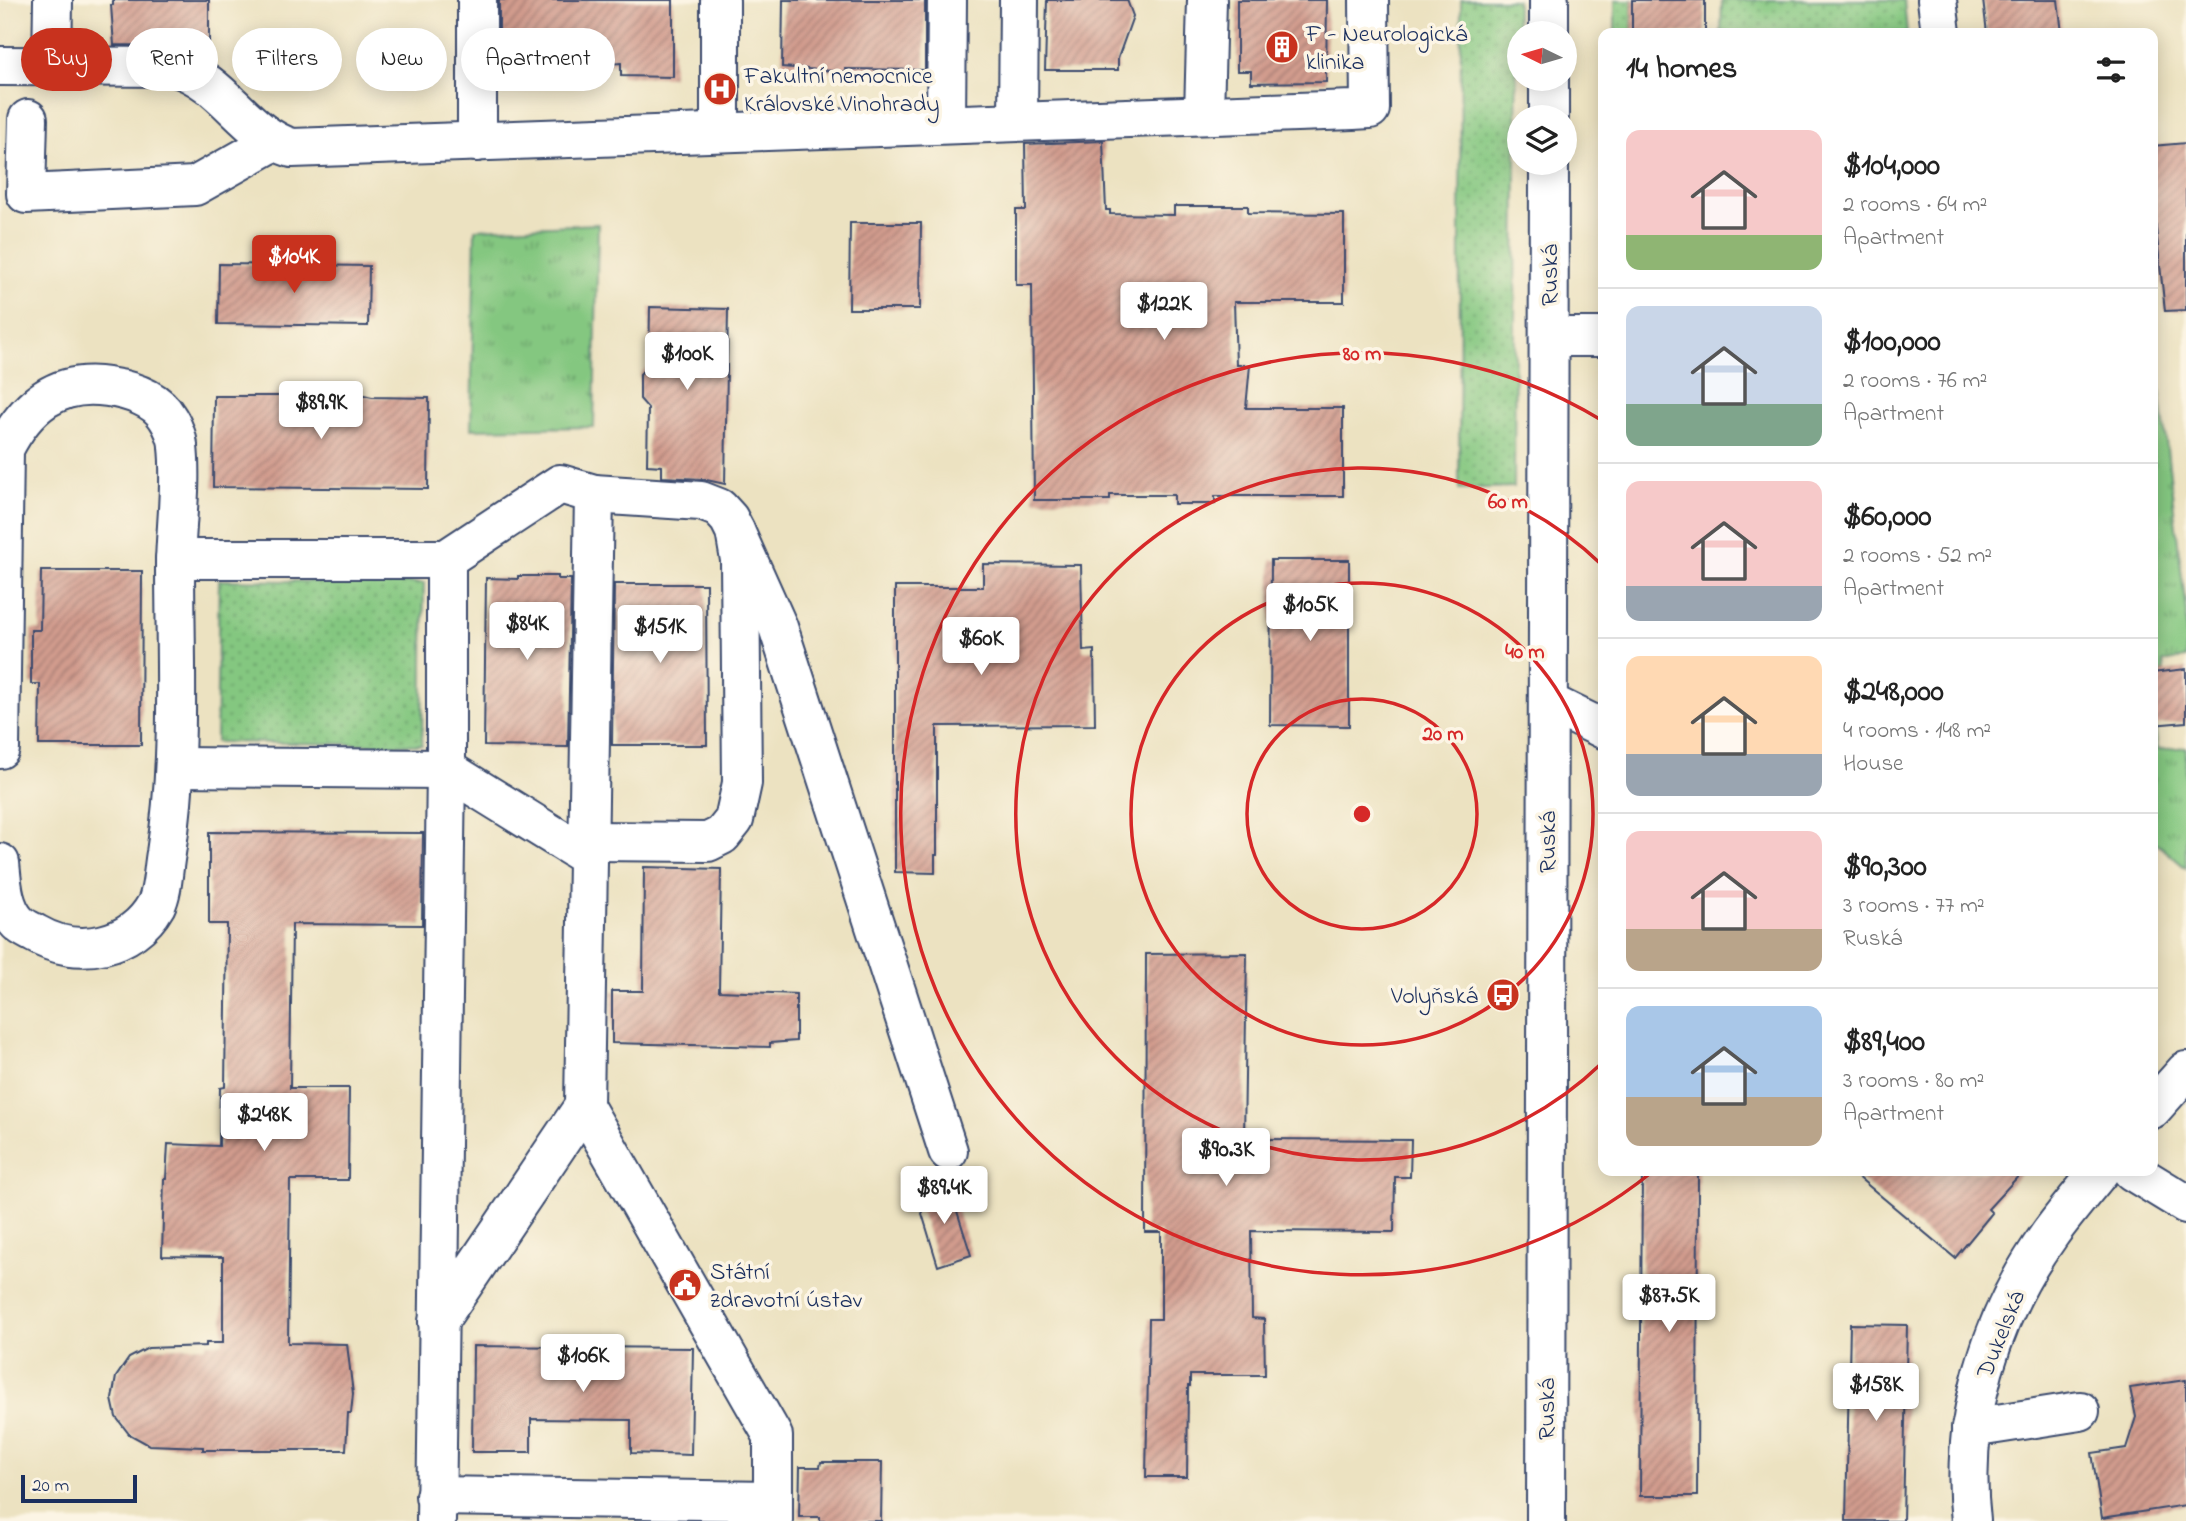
<!DOCTYPE html>
<meta charset="utf-8">
<style>
body{margin:0;font-family:"Indie Flower",sans-serif;background:#f2f2f2;color:#222;height:100vh;display:flex;flex-direction:column;font-size:26px;white-space:nowrap}
*{box-sizing:border-box;margin:0}
p{font-size:23px;color:#767676}
.icon{flex:none;width:38px;height:38px;fill:none;stroke:currentColor;stroke-width:2;stroke-linecap:round;stroke-linejoin:round}
.map{position:relative;flex:1;overflow:hidden}
.panel{position:absolute;left:1598px;top:28px;width:560px;height:1148px;display:flex;flex-direction:column;background:#fff;border-radius:14px;box-shadow:0 4px 18px #0003}
.panel>*{flex:none}
.top-card{position:absolute;left:21px;top:28px;width:665px;height:63px;display:flex;gap:14px}
.needle{width:46px;rotate:275deg}
.fabs{position:absolute;left:1507px;top:21px;display:grid;gap:14px}
.fabs a{display:grid;place-items:center;width:70px;height:70px;border-radius:50%;background:#fff;box-shadow:0 4px 18px #0003;font-size:35px}
.scale{position:absolute;left:21px;bottom:18px;width:116px;box-sizing:border-box;padding-left:7px;border:4px solid #1b2f5e;border-top:0;font-size:19px;line-height:24px;white-space:nowrap;color:#1b2f5e;-webkit-text-stroke:5px #fcf5e5;paint-order:stroke}
.price{position:absolute;translate:-50% -60px;padding:0 16px;border-radius:7px;background:#fff;color:#222;font-size:23px;line-height:46px;filter:drop-shadow(0 2px 4px #0008)}
.price::after{content:'';position:absolute;left:50%;top:42px;width:21px;height:16px;margin-left:-10px;background:inherit;clip-path:polygon(0 0,100% 0,50% 100%)}
.price.active{background:#c8321e;color:#fff}
ul{padding:0;list-style:none}
li{display:flex;align-items:center;gap:21px;height:175px;padding:0 28px}
li+li{border-top:2px solid #e0e0e0}
li span{display:grid;place-items:center;flex:none;width:196px;height:140px;border-radius:14px;color:#555}
li>.icon{margin-inline-start:auto}
span .icon{width:84px;height:84px;fill:#fffc;stroke-width:1}
li b{font-size:30px}
h2{display:flex;justify-content:space-between;align-items:center;height:84px;padding:0 28px;font-size:30px}
.pill{padding:0 24px;border-radius:32px;background:#fff;box-shadow:0 4px 18px #0003;font-size:24px;line-height:63px}
.pill.active{background:#c8321e;color:#fff}
.map>svg:first-child{display:block}
.grass{fill:url(#grass-dots);stroke:#507b6f;stroke-width:2}
.park{fill:url(#park-tufts);stroke:#507b6f;stroke-width:2}
.building{fill:url(#building-hatch)}
.lines{fill:none;stroke-linecap:round;stroke-linejoin:round}
.minor-casing{stroke:#3a4a6d;stroke-width:42}
.minor{stroke:#fff;stroke-width:38}
.ring{fill:none;stroke:#d62828;stroke-width:3.5}
.labels{text-anchor:middle;stroke-width:7;stroke-linejoin:round;paint-order:stroke}
.poi-label{font-size:24px;fill:#1b2f5e;stroke:#fcf5e5;text-anchor:start}
.street-label{font-size:24px;fill:#1b2f5e;stroke:#fcf5e5}
.centre{fill:#d62828;stroke:#fcf5e5;stroke-width:3.5}
.ring-label{font-size:21px;text-anchor:middle;font-weight:bold;fill:#d62828;stroke:#fcf5e5;stroke-width:7;stroke-linejoin:round;paint-order:stroke}
</style>
<div class="map">
<svg width="2186" height="1521" viewBox="0 0 2186 1521">
<defs>
<pattern id="grass-dots" width="8" height="8" patternUnits="userSpaceOnUse" patternTransform="scale(1.75)"><rect width="8" height="8" fill="#84c780"/><path d="M2 2h.1M6 6h.1" fill="none" stroke="#6ba26c" stroke-width="1.8" stroke-linecap="round"/></pattern>
<pattern id="park-tufts" width="24" height="20" patternUnits="userSpaceOnUse" patternTransform="scale(1.75)"><rect width="24" height="20" fill="#84c780"/><path d="M3 7l-1-3M5 7V3M7 7l1-3M15 17l-1-3M17 17v-4M19 17l1-3" fill="none" stroke="#6ba26c"/></pattern>
<pattern id="building-hatch" width="6" height="6" patternUnits="userSpaceOnUse" patternTransform="scale(1.75)"><rect width="6" height="6" fill="#d19b8d"/><path d="M-1 1l2-2M0 6l6-6M5 7l2-2" fill="none" stroke="#a97f76"/></pattern>
</defs>
<rect width="100%" height="100%" fill="#fcf5e5"/>
<filter id="ink" filterUnits="userSpaceOnUse"><feTurbulence type="fractalNoise" baseFrequency=".0143" numOctaves="2"/><feDisplacementMap in="SourceGraphic" scale="14" xChannelSelector="R" yChannelSelector="G"/><feConvolveMatrix kernelMatrix="1 2 1 2 8 2 1 2 1" color-interpolation-filters="sRGB"/></filter>
<filter id="wash" filterUnits="userSpaceOnUse"><feTurbulence type="fractalNoise" baseFrequency=".00686" numOctaves="4" result="noise"/><feDisplacementMap in="SourceGraphic" scale="28" xChannelSelector="R" yChannelSelector="G"/><feGaussianBlur stdDeviation="1.57" result="paint"/><feColorMatrix in="noise" values="0 0 0 0 0 0 0 0 0 0 0 0 0 0 0 0 0 1.4 0 .05"/><feComposite in="paint" operator="in"/></filter>
<g filter="url(#wash)">
<rect width="100%" height="100%" fill="#ece2c1"/>
<g class="grass">
<polygon points="1461,0 1517,0 1514,487 1459,489"/>
<rect x="1615" y="0" width="17" height="33"/>
<polygon points="1722,0 1904,0 1907,33 1721,33"/>
<polygon points="219,580 424,583 422,745 216,742"/>
</g>
<g class="park">
<polygon points="598,224 594,427 471,429 475,229"/>
<polygon points="2152,322 2186,611 2186,658 2163,662 2164,672 2152,673"/>
<polygon points="2152,725 2155,725 2158,750 2186,747 2186,868 2153,840"/>
</g>
<g id="blocks">
<g class="building">
<polygon points="113,0 209,0 209,46 114,45 111,5 113,5"/>
<polygon points="499,0 673,0 673,77 621,76 621,63 568,67 499,67"/>
<polygon points="783,0 925,0 925,70 845,69 845,72 782,67"/>
<polygon points="1047,0 1127,0 1133,16 1118,58 1118,70 1045,70"/>
<polygon points="1237,0 1327,0 1326,82 1251,83 1251,71 1237,71"/>
<rect x="1632" y="0" width="73" height="33"/>
<polygon points="1983,0 2058,0 2062,33 1987,33"/>
<polygon points="1103,141 1106,210 1110,210 1110,214 1174,215 1174,206 1248,206 1248,213 1344,214 1344,302 1234,302 1236,365 1250,365 1246,408 1343,408 1343,496 1215,496 1215,504 1174,504 1174,495 1110,495 1110,500 1034,500 1032,285 1016,285 1016,210 1026,210 1025,144"/>
<polygon points="2186,143 2186,310 2165,311 2155,219 2152,220 2152,146"/>
<polygon points="850,223 921,223 920,309 849,309"/>
<polygon points="219,264 369,266 368,326 218,324"/>
<polygon points="650,307 728,309 725,484 702,479 662,477 662,466 647,465 648,408 640,399 640,374 649,365"/>
<polygon points="322,385 372,397 429,398 428,489 213,487 214,396 303,396 314,386"/>
<polygon points="1271,560 1349,560 1349,726 1270,725"/>
<polygon points="983,564 1081,565 1083,651 1094,650 1095,725 937,726 937,855 935,855 935,873 895,872 895,587 983,587"/>
<polygon points="41,571 142,571 141,745 39,745 40,684 31,684 31,630 40,630"/>
<polygon points="518,576 558,576 558,579 571,579 568,747 484,746 486,578 518,579"/>
<polygon points="614,584 706,584 707,745 612,745"/>
<polygon points="2186,669 2186,722 2152,725 2152,673"/>
<polygon points="209,832 423,833 422,925 292,924 290,1088 349,1088 348,1180 290,1180 288,1343 347,1344 353,1394 351,1413 348,1413 346,1450 203,1450 203,1447 149,1445 129,1434 116,1417 112,1399 116,1377 129,1358 148,1348 206,1346 206,1343 223,1343 223,1257 162,1256 164,1179 166,1179 168,1144 219,1146 220,1088 225,1087 227,924 209,924"/>
<polygon points="644,867 721,869 719,991 796,994 796,1041 770,1043 770,1047 612,1043 612,991 643,991"/>
<polygon points="1247,953 1244,1139 1411,1140 1410,1177 1395,1177 1394,1232 1251,1231 1252,1318 1264,1319 1265,1375 1190,1375 1190,1386 1188,1386 1187,1477 1146,1477 1149,1319 1161,1319 1161,1232 1145,1232 1146,954"/>
<polygon points="1642,1171 1698,1171 1697,1496 1640,1496"/>
<polygon points="1851,1171 2023,1171 1988,1209 1992,1213 1955,1258"/>
<polygon points="949,1186 971,1255 938,1266 917,1197"/>
<polygon points="1850,1324 1907,1325 1903,1521 1846,1521"/>
<polygon points="473,1346 693,1348 691,1455 631,1453 631,1420 531,1419 531,1452 472,1452"/>
<polygon points="2186,1380 2186,1505 2102,1518 2092,1453 2126,1448 2136,1417 2130,1388"/>
<polygon points="821,1462 882,1462 881,1521 820,1521 820,1517 799,1517 800,1467 820,1467"/>
</g>
</g>
</g>
<g filter="url(#ink)">
<use href="#blocks" fill-opacity="0" stroke="#3a4a6d" stroke-width="2"/>
<g class="lines">
<defs>
<g id="minor">
<polyline points="720,0 720,119"/>
<polyline points="1937,0 1941,33"/>
<polyline points="1549,33 1549,0"/>
<path d="M0,66L175,67C225,82 245,134 292,148L1353,110L1370,109L1369,0"/>
<polyline points="52,66 53,0"/>
<polyline points="1204,114 1207,0"/>
<polyline points="1549,117 1549,79"/>
<polyline points="28,119 26,194 195,186 273,142"/>
<polyline points="1018,121 1019,0"/>
<polyline points="946,124 947,0"/>
<polyline points="477,142 477,0"/>
<polyline points="1549,337 1603,337"/>
<polyline points="735,531 778,627 948,1151"/>
<polyline points="175,559 446,559 446,769 436,1521"/>
<polyline points="446,559 560,484 594,494 584,1106 773,1436 773,1501"/>
<polyline points="1548,702 1603,729"/>
<path d="M0,749L4,449C26,406 57,379 108,387C129,390 156,398 167,417C172,424 178,438 178,447C182,482 176,526 175,563C175,660 181,757 166,853C163,869 163,891 156,905C132,948 77,958 36,934C31,931 23,928 18,923C3,908 2,883 0,863"/>
<polyline points="176,767 446,769 588,857"/>
<polyline points="589,841 708,842 722,835 734,820 742,783 740,560 735,531 729,519 719,508 701,501 594,494"/>
<polyline points="2152,1109 2186,1071"/>
<polyline points="2132,1171 2186,1204"/>
<polyline points="438,1322 584,1106"/>
<polyline points="1971,1428 2080,1411"/>
<polyline points="435,1496 773,1501 773,1521"/>
<polyline points="1546,1521 1549,163"/>
<path d="M1971,1521C1959,1419 1990,1317 2050,1234C2066,1212 2083,1192 2100,1171"/>
</g>
</defs>
<use href="#minor" class="minor-casing"/>
<use href="#minor" class="minor"/>
</g>
</g>
<g class="ring">
<circle cx="1362" cy="814" r="115"/>
<circle cx="1362" cy="814" r="231"/>
<path d="M1602 1063A346 346 0 1 1 1602 565"/>
<path d="M1652 1172A461 461 0 1 1 1603 421"/>
</g>
<defs>
<symbol id="building-disc" viewBox="-11 -11 22 22"><circle r="9.5" fill="#c8321e" stroke="#fcf5e5"/><path d="M-4-6H4V6H1V3H-1V6H-4ZM-2.5-4.3h1.7v1.8h-1.7ZM.8-4.3h1.7v1.8H.8ZM-2.5-1h1.7V.8h-1.7ZM.8-1h1.7V.8H.8Z" fill="#fff"/></symbol>
<symbol id="hospital-disc" viewBox="-11 -11 22 22"><circle r="9.5" fill="#c8321e" stroke="#fcf5e5"/><path d="M-5-5h3v3.5h4V-5h3V5h-3V1.5h-4V5h-3Z" fill="#fff"/></symbol>
<symbol id="bus-disc" viewBox="-11 -11 22 22"><circle r="9.5" fill="#c8321e" stroke="#fcf5e5"/><path d="M-5-6H5V4H4V6H2V4H-2V6H-4V4H-5ZM-3.5-4V0h7V-4ZM-3.5 1.2v1.5H-2V1.2ZM2 1.2v1.5H3.5V1.2Z" fill="#fff"/></symbol>
<symbol id="civic-disc" viewBox="-11 -11 22 22"><circle r="9.5" fill="#c8321e" stroke="#fcf5e5"/><path d="M-.6-6.5H3V-4.5H.6V-3L4-1V1h2V6H-6V1h2V-1L-.6-3ZM-1.2 2.5V6h2.4V2.5Z" fill="#fff"/></symbol>
</defs>
<g fill-rule="evenodd">
<use href="#building-disc" x="1263" y="28" width="38" height="38"/>
<use href="#hospital-disc" x="701" y="70" width="38" height="38"/>
<use href="#bus-disc" x="1484" y="976" width="38" height="38"/>
<use href="#civic-disc" x="666" y="1266" width="38" height="38"/>
</g>
<g class="labels">
<g class="poi-label">
<text x="1306" y="41">F - Neurologická<tspan x="1306" dy="28">klinika</tspan></text>
<text x="744" y="83">Fakultní nemocnice<tspan x="744" dy="28">Královské Vinohrady</tspan></text>
<text x="1478" y="1003" text-anchor="end">Volyňská</text>
<text x="710" y="1279">Státní<tspan x="710" dy="28">zdravotní ústav</tspan></text>
</g>
<g class="street-label">
<text transform="translate(1549 275) rotate(-90)" y="8">Ruská</text>
<text transform="translate(1547 842) rotate(-90)" y="8">Ruská</text>
<text transform="translate(2000 1334) rotate(-68)" y="8">Dukelská</text>
<text transform="translate(1546 1409) rotate(-90)" y="8">Ruská</text>
</g>
</g>
<circle cx="1362" cy="814" r="10" class="centre"/>
<g class="ring-label">
<text x="1362" y="360">80 m</text>
<text x="1508" y="508">60 m</text>
<text x="1525" y="658">40 m</text>
<text x="1443" y="740">20 m</text>
</g>
</svg>
<div class="fabs">
<a><svg class="needle" viewBox="-14 -14 28 28"><path d="M0-13l5 13h-10z" fill="#e53935"/><path d="M0 13l5-13h-10z" fill="#767676"/></svg></a>
<a><svg class="icon" aria-label="layers" viewBox="0 0 24 24"><path d="M12 4l9 5-9 5-9-5zM3 14l9 5 9-5"/></svg></a>
</div>
<div class="scale">20 m</div>
<b class="price active" style="left:294px;top:295px">$104K</b>
<b class="price" style="left:1164px;top:342px">$122K</b>
<b class="price" style="left:687px;top:392px">$100K</b>
<b class="price" style="left:321px;top:441px">$89.9K</b>
<b class="price" style="left:1310px;top:643px">$105K</b>
<b class="price" style="left:527px;top:662px">$84K</b>
<b class="price" style="left:660px;top:665px">$151K</b>
<b class="price" style="left:981px;top:677px">$60K</b>
<b class="price" style="left:264px;top:1153px">$248K</b>
<b class="price" style="left:1226px;top:1188px">$90.3K</b>
<b class="price" style="left:944px;top:1226px">$89.4K</b>
<b class="price" style="left:1669px;top:1334px">$87.5K</b>
<b class="price" style="left:583px;top:1394px">$106K</b>
<b class="price" style="left:1876px;top:1423px">$158K</b>
<div class="top-card">
<a class="pill active">Buy</a>
<a class="pill">Rent</a>
<a class="pill">Filters</a>
<a class="pill">New</a>
<a class="pill">Apartment</a>
</div>
<section class="panel">
<h2>14 homes<svg class="icon" aria-label="filters" viewBox="0 0 24 24"><path d="M4 7h16M4 17h16"/><circle cx="9" cy="7" r="2"/><circle cx="15" cy="17" r="2"/></svg></h2>
<ul>
<li><span style="background:linear-gradient(#f6c9c9 75%,#8fb573 0)"><svg class="icon" aria-label="home" viewBox="0 0 24 24"><path d="M3 11l9-7 9 7M6 9v11h12V9"/></svg></span><div><b>$104,000</b><p>2 rooms · 64 m²</p><p>Apartment</p></div></li>
<li><span style="background:linear-gradient(#c9d6e8 70%,#7fa58c 0)"><svg class="icon" aria-label="home" viewBox="0 0 24 24"><path d="M3 11l9-7 9 7M6 9v11h12V9"/></svg></span><div><b>$100,000</b><p>2 rooms · 76 m²</p><p>Apartment</p></div></li>
<li><span style="background:linear-gradient(#f6c9c9 75%,#9aa5b1 0)"><svg class="icon" aria-label="home" viewBox="0 0 24 24"><path d="M3 11l9-7 9 7M6 9v11h12V9"/></svg></span><div><b>$60,000</b><p>2 rooms · 52 m²</p><p>Apartment</p></div></li>
<li><span style="background:linear-gradient(#ffd9b3 70%,#9aa5b1 0)"><svg class="icon" aria-label="home" viewBox="0 0 24 24"><path d="M3 11l9-7 9 7M6 9v11h12V9"/></svg></span><div><b>$248,000</b><p>4 rooms · 148 m²</p><p>House</p></div></li>
<li><span style="background:linear-gradient(#f6c9c9 70%,#b9a48a 0)"><svg class="icon" aria-label="home" viewBox="0 0 24 24"><path d="M3 11l9-7 9 7M6 9v11h12V9"/></svg></span><div><b>$90,300</b><p>3 rooms · 77 m²</p><p>Ruská</p></div></li>
<li><span style="background:linear-gradient(#a9c7e8 65%,#b9a48a 0)"><svg class="icon" aria-label="home" viewBox="0 0 24 24"><path d="M3 11l9-7 9 7M6 9v11h12V9"/></svg></span><div><b>$89,400</b><p>3 rooms · 80 m²</p><p>Apartment</p></div></li>
</ul>
</section>
</div>
